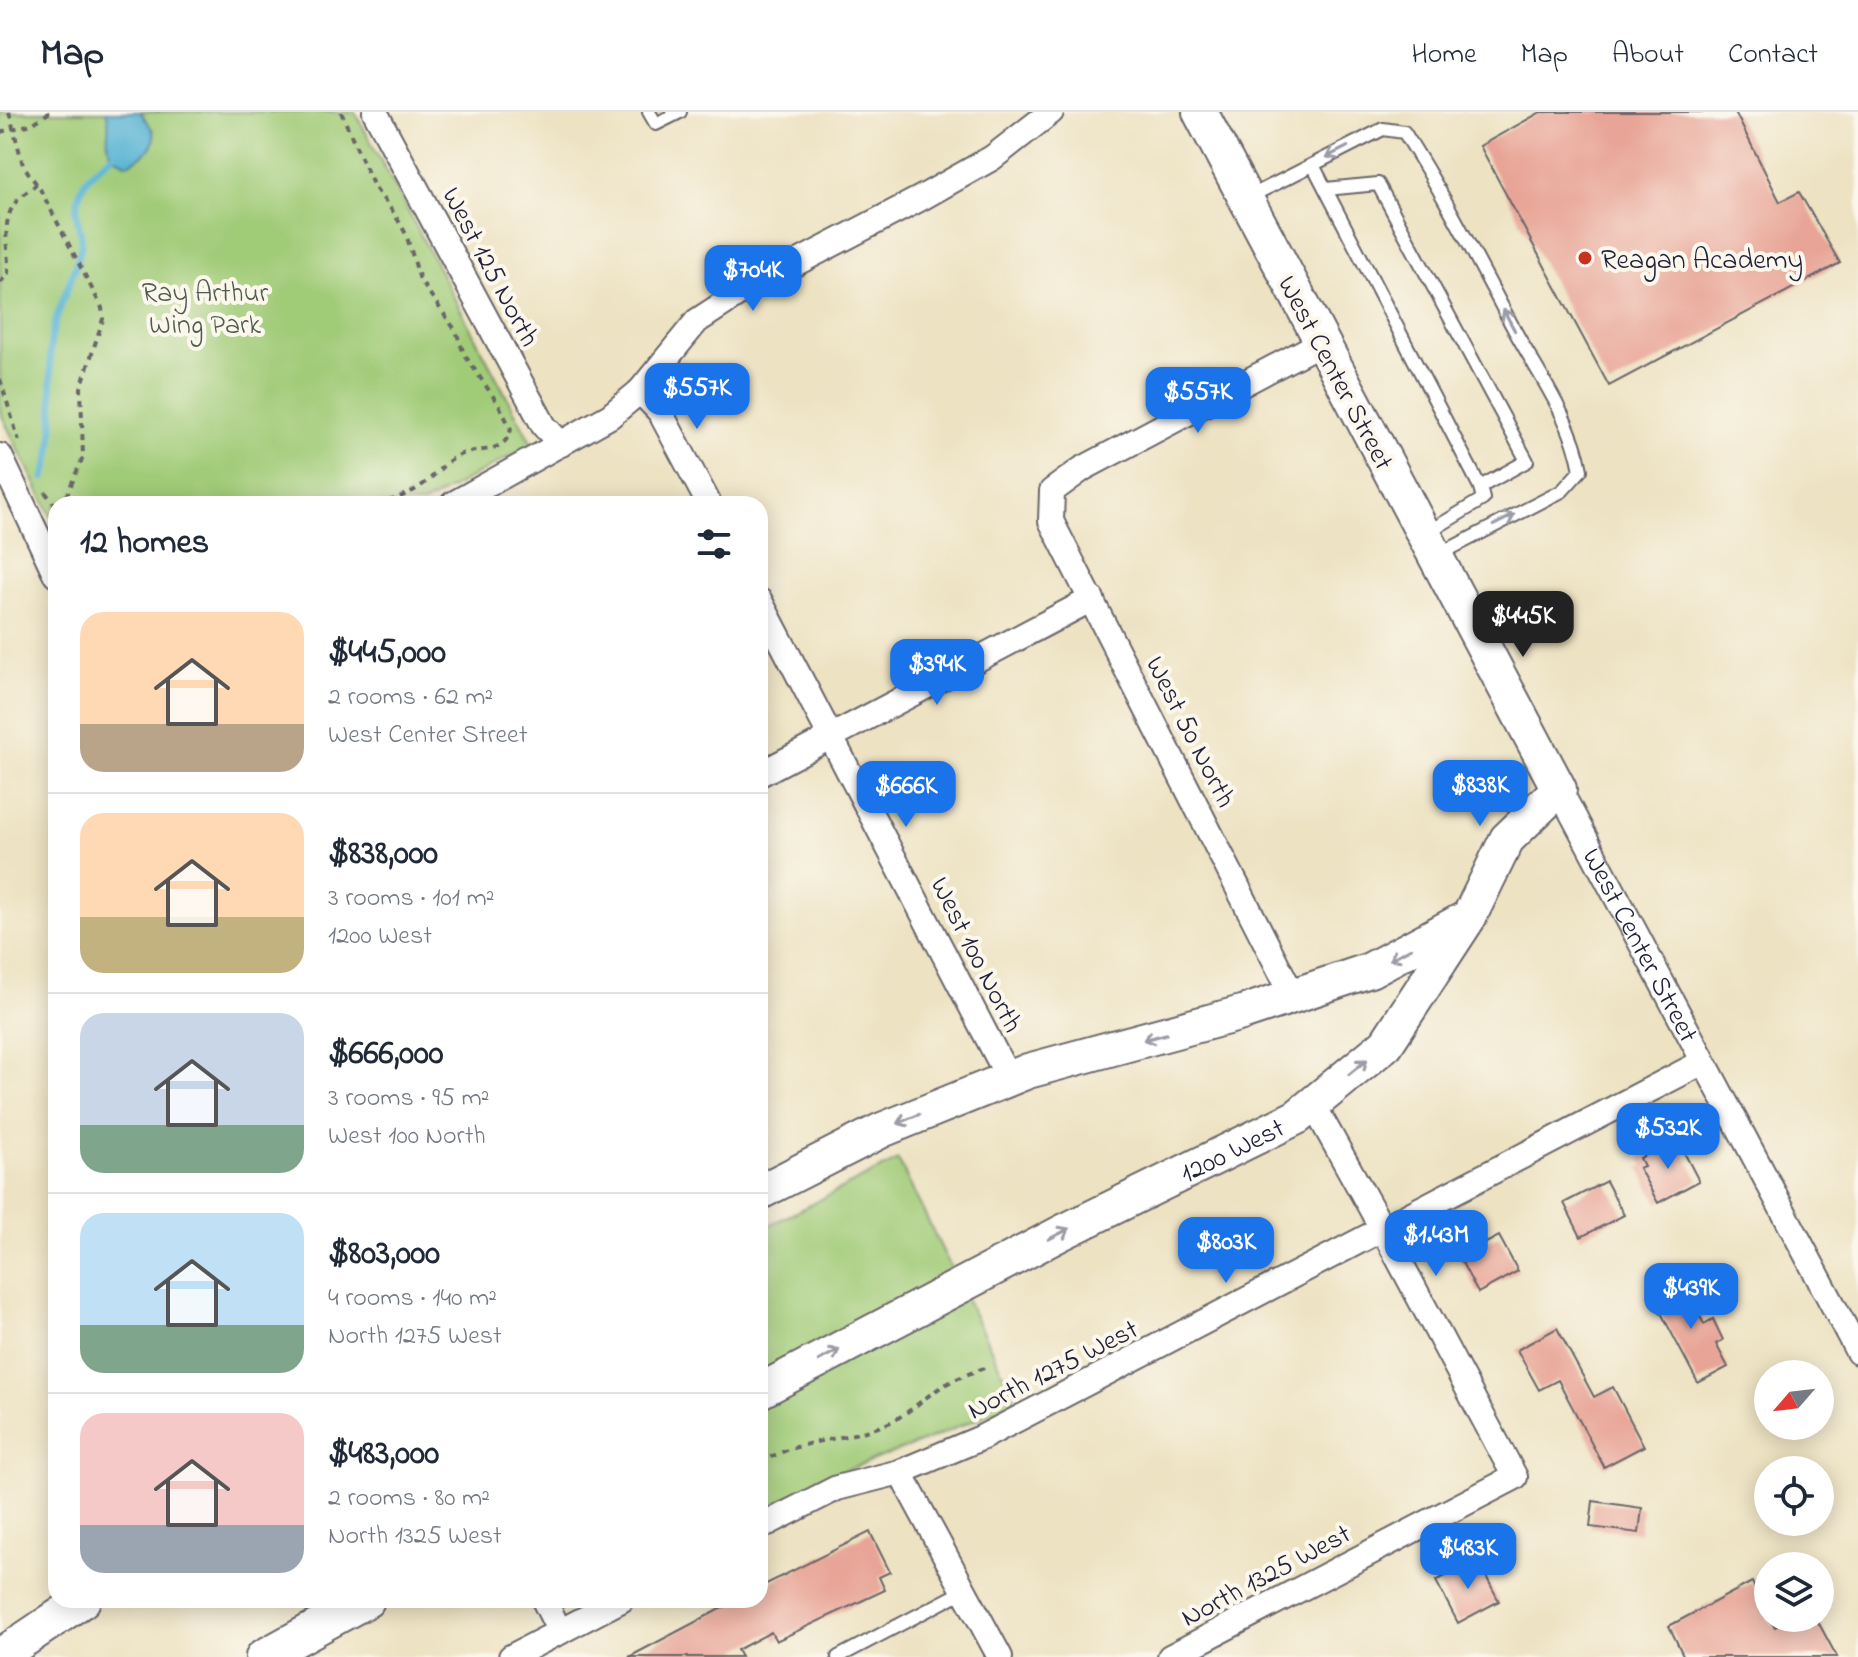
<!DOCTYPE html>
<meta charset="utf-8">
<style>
body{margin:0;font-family:"Indie Flower",sans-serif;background:#f2f2f3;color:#1f2937;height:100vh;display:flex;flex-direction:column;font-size:30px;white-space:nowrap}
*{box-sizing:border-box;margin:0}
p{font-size:26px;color:#747a83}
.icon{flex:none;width:44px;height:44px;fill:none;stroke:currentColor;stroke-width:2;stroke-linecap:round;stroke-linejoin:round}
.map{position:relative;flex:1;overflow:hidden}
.sheet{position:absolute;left:48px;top:384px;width:720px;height:1112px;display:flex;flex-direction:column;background:#fff;border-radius:24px;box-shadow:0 4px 20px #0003}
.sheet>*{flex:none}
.needle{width:52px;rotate:242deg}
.fabs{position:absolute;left:1754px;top:1248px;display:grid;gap:16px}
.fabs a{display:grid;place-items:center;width:80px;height:80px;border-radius:50%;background:#fff;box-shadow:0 4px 20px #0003;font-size:40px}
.price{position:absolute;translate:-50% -68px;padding:0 18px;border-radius:16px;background:#1a73e8;color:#fff;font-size:26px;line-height:52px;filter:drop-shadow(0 2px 4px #0008)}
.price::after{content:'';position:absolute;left:50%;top:48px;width:24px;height:18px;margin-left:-12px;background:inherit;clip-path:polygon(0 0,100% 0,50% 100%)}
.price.current{background:#222;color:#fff}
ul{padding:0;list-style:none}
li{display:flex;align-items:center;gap:24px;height:200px;padding:0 32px}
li+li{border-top:2px solid #e0e1e3}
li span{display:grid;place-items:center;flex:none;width:224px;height:160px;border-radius:24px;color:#555}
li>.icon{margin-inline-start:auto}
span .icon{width:96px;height:96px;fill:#fffc;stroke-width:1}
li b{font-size:34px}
h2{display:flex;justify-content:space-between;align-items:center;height:96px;padding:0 32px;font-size:34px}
header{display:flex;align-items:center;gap:48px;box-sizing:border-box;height:112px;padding:0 40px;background:#fff;border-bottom:2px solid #e0e1e3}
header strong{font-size:38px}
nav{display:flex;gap:44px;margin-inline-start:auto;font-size:28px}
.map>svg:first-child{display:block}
.green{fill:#a0cb77;stroke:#617659;stroke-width:2}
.water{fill:#56b3d4;stroke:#3c6a88;stroke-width:2}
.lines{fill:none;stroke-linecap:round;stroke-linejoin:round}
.stream{stroke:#56b3d4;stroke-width:7}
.building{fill:#e8a496}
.lane-casing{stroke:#69656a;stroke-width:16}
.street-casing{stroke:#69656a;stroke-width:28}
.secondary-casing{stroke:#69656a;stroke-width:38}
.path{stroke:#69656a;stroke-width:4;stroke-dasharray:6 6;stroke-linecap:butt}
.lane{stroke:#fff;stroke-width:12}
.street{stroke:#fff;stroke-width:24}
.secondary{stroke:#fff;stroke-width:34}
.oneway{stroke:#9c9ca7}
.poi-dot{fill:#c8321e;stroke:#fbf7ec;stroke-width:3}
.labels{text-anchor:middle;stroke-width:8;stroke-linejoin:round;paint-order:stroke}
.poi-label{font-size:28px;fill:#22223b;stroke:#fbf7ec;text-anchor:start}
.street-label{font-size:28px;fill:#22223b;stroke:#fbf7ec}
.park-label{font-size:28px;fill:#4e5d50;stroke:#fbf7ec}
</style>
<header>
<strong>Map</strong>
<nav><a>Home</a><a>Map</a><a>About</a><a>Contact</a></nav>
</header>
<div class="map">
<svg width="1858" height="1545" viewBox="0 0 1858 1545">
<rect width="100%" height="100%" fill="#fbf7ec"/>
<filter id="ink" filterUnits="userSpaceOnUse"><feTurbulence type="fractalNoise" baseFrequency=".0125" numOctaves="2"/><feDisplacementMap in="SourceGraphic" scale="16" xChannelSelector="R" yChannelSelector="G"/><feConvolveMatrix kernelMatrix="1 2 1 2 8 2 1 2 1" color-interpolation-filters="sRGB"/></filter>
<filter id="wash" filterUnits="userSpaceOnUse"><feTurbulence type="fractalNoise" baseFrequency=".006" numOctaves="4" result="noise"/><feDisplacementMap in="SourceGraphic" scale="32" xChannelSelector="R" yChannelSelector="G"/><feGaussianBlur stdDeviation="1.8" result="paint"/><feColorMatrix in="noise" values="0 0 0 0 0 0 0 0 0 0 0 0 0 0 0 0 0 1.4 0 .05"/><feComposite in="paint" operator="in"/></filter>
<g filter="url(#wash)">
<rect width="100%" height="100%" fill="#ede2c2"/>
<g class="green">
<polygon points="0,0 355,0 532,332 423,392 56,392 56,414 0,300"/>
<polygon points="898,1048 1017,1290 925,1329 829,1364 760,1400 760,1118"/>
</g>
<path class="water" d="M106,0H141C144,7 149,11 152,17C160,35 141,45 128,52L112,44C102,24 113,17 106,0Z"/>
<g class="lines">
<path class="stream" d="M44,366C59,327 51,285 50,245C49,206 74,171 81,134C83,121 78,116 77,104C75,96 79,82 82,75C88,62 101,53 112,44"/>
</g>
<g id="blocks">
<g class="building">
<polygon points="1541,0 1735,0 1780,90 1799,80 1840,151 1609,274 1480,34"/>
<polygon points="1677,1027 1699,1069 1658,1091 1639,1056 1644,1054 1640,1046"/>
<polygon points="1606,1069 1624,1103 1581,1125 1564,1091"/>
<polygon points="1499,1124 1518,1159 1478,1181 1459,1145"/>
<polygon points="1680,1167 1704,1212 1713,1207 1723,1228 1716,1232 1728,1255 1698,1271 1651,1182"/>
<polygon points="1557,1216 1594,1285 1613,1275 1644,1334 1604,1355 1558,1268 1539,1278 1517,1238"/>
<polygon points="1593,1389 1642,1396 1639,1421 1590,1415"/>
<polygon points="870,1420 890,1460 879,1465 885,1478 776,1529 771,1520 737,1538 741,1545 629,1545 737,1488 760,1488 760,1475"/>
<polygon points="1477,1447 1499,1489 1458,1511 1436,1469"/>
<polygon points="1752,1470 1768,1506 1775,1515 1791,1506 1816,1506 1837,1545 1684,1545 1669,1514"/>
</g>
</g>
</g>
<g filter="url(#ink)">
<use href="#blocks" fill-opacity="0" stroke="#69656a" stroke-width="2"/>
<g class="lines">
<defs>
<g id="lane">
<polyline points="649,0 656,12 680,0"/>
<polyline points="1313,53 1480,375 1483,387 1427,421"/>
<polyline points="1326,77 1378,72 1527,349 1480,375"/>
<path d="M1249,85L1383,17L1404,20C1445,84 1479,152 1515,219C1539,263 1572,308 1581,358L1562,379L1438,443"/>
<polyline points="838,1545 964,1479"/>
</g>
<g id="street">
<polyline points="375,0 544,314 561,332"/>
<polyline points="640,279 660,300 709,392"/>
<polyline points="0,344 56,463"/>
<polyline points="453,392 610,304 640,279 697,209 743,179 923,85 992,46 1051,0"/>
<polyline points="760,489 1009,967"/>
<polyline points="760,662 1092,487"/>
<path id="s1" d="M1559,677L1858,1240"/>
<polyline points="1293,884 1051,409 1052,379 1082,357 1322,230"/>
<polyline points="900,1360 1000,1545"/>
<polyline points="760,1415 837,1376 900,1360 981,1326 1703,950"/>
<polyline points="544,1488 560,1520"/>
<polyline points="511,1545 621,1488"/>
<polyline points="1170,1545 1515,1365 1383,1118 1313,992"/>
</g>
<g id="secondary">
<polyline points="760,1080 882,1018 1028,959 1242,901 1370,858 1465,807"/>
<path id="s2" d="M760,1279L1061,1121L1297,1005L1386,932L1469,805L1507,727L1559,677L1200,0"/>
<polyline points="0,1544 83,1488"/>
<polyline points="263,1545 367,1488"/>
</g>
</defs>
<use href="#lane" class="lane-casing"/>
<use href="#street" class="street-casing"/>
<use href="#secondary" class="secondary-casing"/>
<g class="path">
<polyline points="9,0 23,53 40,77 102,196 103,207 81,276 83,345 63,392"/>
<path d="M341,0L374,75L394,101L406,122L420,168L456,219L464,242L499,293L511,317C505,341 484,336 465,341C447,346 439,360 425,371C411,382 395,387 379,392"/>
<polyline points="0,20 32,12 50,0"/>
<path d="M0,171L8,161C9,139 0,109 16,90C21,83 30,78 37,72"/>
<polyline points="0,267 19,329"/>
<polyline points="45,380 56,394"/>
<path d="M760,1351C798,1327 845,1329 886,1312C906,1304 920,1289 938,1277C952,1268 968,1262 984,1256"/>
</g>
<use href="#lane" class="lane"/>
<use href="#street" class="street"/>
<use href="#secondary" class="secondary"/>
</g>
<defs><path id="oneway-shaft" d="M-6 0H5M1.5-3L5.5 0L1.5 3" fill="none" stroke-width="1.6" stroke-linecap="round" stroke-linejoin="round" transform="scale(2)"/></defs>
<g class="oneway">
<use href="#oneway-shaft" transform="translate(1337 40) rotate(153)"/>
<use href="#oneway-shaft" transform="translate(1509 208) rotate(-118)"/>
<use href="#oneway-shaft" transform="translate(1504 408) rotate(-27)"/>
<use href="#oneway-shaft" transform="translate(1400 842) rotate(152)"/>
<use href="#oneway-shaft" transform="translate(1155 925) rotate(165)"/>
<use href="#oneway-shaft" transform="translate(1358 955) rotate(-39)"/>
<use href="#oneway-shaft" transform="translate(908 1007) rotate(158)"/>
<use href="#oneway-shaft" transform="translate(1059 1122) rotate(-27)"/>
<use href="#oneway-shaft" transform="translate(829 1243) rotate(-28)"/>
</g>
</g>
<circle class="poi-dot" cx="1585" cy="146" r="8"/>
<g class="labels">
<g class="poi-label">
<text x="1601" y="156">Reagan Academy</text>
</g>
<g class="street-label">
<text transform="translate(492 154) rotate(62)" y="10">West 125 North</text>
<text transform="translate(1337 260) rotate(62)" y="10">West Center Street</text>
<text transform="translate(1192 619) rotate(63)" y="10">West 50 North</text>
<text dy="10" stroke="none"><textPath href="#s1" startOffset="176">West Center Street</textPath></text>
<text transform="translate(978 842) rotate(63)" y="10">West 100 North</text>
<text dy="10" stroke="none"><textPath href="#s2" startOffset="530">1200 West</textPath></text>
<text transform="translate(1052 1256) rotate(-27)" y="10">North 1275 West</text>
<text transform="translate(1265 1462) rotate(-28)" y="10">North 1325 West</text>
</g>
<g class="park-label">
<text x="205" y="189">Ray Arthur<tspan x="205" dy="32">Wing Park</tspan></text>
</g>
</g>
</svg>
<div class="fabs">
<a><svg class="needle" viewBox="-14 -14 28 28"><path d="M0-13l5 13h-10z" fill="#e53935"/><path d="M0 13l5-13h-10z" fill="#747a83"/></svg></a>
<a><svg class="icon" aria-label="locate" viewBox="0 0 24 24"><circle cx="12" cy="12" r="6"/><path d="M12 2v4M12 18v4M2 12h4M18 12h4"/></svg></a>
<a><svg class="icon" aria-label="layers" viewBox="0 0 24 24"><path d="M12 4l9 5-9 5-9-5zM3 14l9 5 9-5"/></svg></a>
</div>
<b class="price" style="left:753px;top:201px">$704K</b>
<b class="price" style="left:697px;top:319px">$557K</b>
<b class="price" style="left:1198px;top:323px">$557K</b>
<b class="price current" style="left:1523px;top:547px">$445K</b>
<b class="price" style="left:937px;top:595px">$394K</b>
<b class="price" style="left:1480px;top:716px">$838K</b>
<b class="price" style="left:906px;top:717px">$666K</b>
<b class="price" style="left:1668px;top:1059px">$532K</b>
<b class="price" style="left:1436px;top:1166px">$1.43M</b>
<b class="price" style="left:1226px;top:1173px">$803K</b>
<b class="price" style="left:1691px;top:1219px">$439K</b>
<b class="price" style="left:1468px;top:1479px">$483K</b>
<section class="sheet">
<h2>12 homes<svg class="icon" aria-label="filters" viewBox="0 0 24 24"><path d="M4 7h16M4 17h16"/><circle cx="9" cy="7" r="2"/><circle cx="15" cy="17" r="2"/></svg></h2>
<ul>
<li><span style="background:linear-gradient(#ffd9b3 70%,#b9a48a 0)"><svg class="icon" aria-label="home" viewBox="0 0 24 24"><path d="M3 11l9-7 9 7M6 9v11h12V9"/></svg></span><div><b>$445,000</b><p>2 rooms · 62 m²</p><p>West Center Street</p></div></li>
<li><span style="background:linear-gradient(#ffd9b3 65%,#c2b280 0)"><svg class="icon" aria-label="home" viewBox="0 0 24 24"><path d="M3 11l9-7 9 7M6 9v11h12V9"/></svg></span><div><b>$838,000</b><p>3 rooms · 101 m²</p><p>1200 West</p></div></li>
<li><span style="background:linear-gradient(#c9d6e8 70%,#7fa58c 0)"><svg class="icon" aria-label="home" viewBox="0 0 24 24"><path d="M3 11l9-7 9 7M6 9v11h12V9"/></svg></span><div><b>$666,000</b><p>3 rooms · 95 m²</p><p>West 100 North</p></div></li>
<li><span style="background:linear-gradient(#bfe0f5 70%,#7fa58c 0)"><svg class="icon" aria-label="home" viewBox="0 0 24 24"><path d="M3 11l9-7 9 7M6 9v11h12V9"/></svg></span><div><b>$803,000</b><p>4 rooms · 140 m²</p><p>North 1275 West</p></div></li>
<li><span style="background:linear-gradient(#f6c9c9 70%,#9aa5b1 0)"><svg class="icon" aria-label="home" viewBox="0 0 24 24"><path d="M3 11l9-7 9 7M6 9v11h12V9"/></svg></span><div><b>$483,000</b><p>2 rooms · 80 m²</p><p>North 1325 West</p></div></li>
</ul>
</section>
</div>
